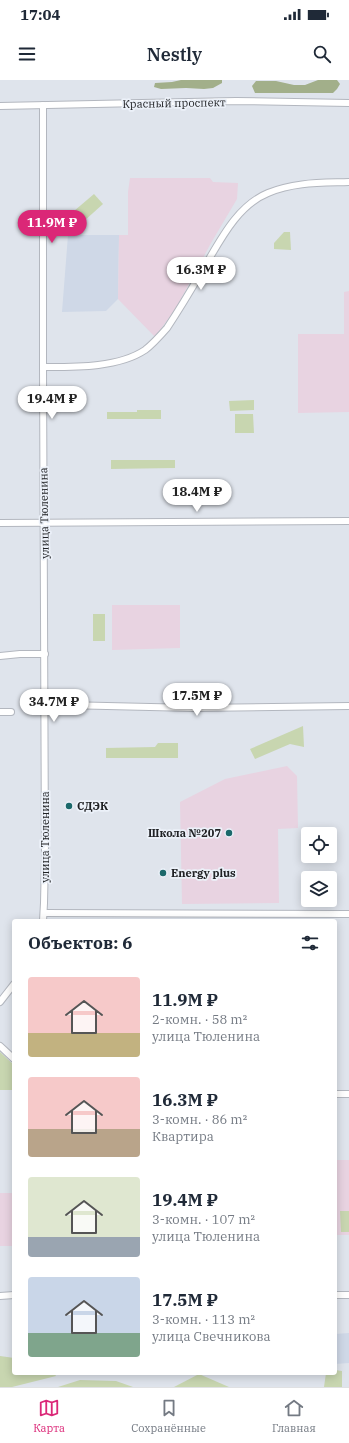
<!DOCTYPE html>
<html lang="ru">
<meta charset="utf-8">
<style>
body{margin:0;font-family:"IBM Plex Serif",serif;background:#f2f2f3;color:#1f2937;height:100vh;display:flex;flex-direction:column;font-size:15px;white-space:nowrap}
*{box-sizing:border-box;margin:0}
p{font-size:13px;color:#747a83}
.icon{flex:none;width:22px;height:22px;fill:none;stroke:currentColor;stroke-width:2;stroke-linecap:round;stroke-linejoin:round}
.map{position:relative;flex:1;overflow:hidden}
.details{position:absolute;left:12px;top:839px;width:325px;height:456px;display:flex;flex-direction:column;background:#fff;border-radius:4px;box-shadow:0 2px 10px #0003}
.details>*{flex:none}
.tools{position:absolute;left:301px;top:747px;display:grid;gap:8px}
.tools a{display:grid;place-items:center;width:36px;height:36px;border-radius:4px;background:#fff;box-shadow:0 2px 10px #0003;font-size:20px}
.price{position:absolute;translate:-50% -34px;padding:0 9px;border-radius:14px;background:#fff;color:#222;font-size:13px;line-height:26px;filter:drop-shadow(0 1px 2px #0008)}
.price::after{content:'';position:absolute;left:50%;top:24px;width:12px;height:9px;margin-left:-6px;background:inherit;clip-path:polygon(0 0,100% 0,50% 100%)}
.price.on{background:#db2777;color:#fff}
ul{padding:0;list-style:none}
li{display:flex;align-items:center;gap:12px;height:100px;padding:0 16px}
li span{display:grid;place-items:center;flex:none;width:112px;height:80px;border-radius:4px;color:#555}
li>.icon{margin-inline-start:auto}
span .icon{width:48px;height:48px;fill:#fffc;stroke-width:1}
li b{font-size:17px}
h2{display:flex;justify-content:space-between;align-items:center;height:48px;padding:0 16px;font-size:17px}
.status{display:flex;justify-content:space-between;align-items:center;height:28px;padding:0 20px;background:#fff;direction:ltr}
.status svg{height:11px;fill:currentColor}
header{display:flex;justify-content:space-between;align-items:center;height:52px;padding:0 16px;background:#fff;font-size:18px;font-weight:600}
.tabs{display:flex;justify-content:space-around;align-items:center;height:56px;border-top:1px solid #e0e1e3;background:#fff;font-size:11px;color:#747a83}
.tabs a{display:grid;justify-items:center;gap:2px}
.tabs .on{color:#db2777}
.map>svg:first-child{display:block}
.built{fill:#cfd8e7}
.education{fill:#e8d3e1}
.green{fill:#c8d6b0}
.forest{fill:#a2af8a}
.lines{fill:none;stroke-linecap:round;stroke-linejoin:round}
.minor-casing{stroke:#b3b7bf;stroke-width:8}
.minor{stroke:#fff;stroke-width:6}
.poi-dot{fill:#1b686a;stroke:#ecf1f9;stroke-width:1.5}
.labels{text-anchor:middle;stroke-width:3.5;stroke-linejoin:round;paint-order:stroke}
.street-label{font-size:11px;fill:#202225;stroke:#ecf1f9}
.poi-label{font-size:11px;font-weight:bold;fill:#202225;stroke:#ecf1f9;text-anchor:start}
</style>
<div class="status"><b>17:04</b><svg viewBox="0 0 49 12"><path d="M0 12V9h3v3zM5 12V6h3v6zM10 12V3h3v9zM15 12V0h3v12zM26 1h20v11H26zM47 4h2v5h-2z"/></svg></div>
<header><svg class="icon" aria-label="menu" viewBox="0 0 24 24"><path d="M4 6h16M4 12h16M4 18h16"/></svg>Nestly<svg class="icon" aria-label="search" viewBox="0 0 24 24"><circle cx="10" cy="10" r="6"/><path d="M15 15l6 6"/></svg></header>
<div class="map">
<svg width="349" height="1307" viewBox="0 0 349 1307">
<rect width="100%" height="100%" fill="#dfe4ec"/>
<g class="built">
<polygon points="68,155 119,155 118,219 106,231 62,232"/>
<polygon points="349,1253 349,1283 335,1284 335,1254"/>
</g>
<g class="education">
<polygon points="130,98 210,98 213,102 238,103 237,119 211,163 176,228 155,257 118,219 119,155 128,155 128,112"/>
<polygon points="349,211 349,332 298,333 298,254 344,254 344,212"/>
<polygon points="112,525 180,525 180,568 112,570"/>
<polygon points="287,686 297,696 298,748 278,749 279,823 182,824 180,722 225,699"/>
<rect x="335" y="1080" width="14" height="75"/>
<rect x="0" y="1113" width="14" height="53"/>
</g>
<g class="green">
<polygon points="94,114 103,124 83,142 74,131"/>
<polygon points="284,152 290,152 291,170 274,169 274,163"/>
<polygon points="254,320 254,330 230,331 229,321"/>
<polygon points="137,330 161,330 161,339 107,339 107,332 137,332"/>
<polygon points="235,334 253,334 254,353 235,353"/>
<polygon points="111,380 175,380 175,388 111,389"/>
<rect x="93" y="534" width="12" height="27"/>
<polygon points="303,646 304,667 290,664 255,679 250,669"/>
<polygon points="158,663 178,663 178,678 106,678 106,668 155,667"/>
<polygon points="0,972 14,985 14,1010 0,1010"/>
<polygon points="340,1131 349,1131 349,1152 341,1152"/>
<polygon points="0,1276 14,1278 14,1293 54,1293 56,1296 12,1307 0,1307"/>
<polygon points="335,1290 342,1291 342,1307 324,1307 326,1293 335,1293"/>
<polygon points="199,1294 229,1307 174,1307"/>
<polygon points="80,1300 116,1301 133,1307 58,1307"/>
</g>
<g class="forest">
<polygon points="181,0 222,0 222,3 213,8 204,9 186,8 161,9 154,7 155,3 172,2"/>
<polygon points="318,0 337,0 340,4 337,9 333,13 255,13 252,6 256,1 276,1 294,5 305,5"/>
</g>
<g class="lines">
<defs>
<g id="minor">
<polyline points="0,26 236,21 349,23"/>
<path d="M43,287C74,287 118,288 145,270C153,264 160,256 167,248C179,230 191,210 202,191C219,163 236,126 268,113C294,102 321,103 349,102"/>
<polyline points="0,443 349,441"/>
<polyline points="0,576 20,574 45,574"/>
<polyline points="45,627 54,627 64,625 193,628 349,626"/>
<polyline points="0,632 11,632"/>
<polyline points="44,833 349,834"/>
<polyline points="43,841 44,823 45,779 43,287 43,25"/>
<polyline points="0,922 14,904"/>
<polyline points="0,966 14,979"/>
<polyline points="335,1014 349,1014"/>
<polyline points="335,1215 349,1215"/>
<polyline points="0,1216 14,1215"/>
</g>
</defs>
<use href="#minor" class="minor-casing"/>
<use href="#minor" class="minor"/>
</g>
<g class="poi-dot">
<circle cx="69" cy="726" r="4"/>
<circle cx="229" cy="753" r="4"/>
<circle cx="163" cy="793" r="4"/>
</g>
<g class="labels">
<g class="street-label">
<text transform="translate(174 23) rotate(-1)" y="4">Красный проспект</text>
<text transform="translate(44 433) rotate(-91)" y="4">улица Тюленина</text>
<text transform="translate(45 757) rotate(-90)" y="4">улица Тюленина</text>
</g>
<g class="poi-label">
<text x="77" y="730">СДЭК</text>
<text x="221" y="757" text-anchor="end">Школа №207</text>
<text x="171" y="797">Energy plus</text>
</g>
</g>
</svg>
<div class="tools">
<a><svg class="icon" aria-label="locate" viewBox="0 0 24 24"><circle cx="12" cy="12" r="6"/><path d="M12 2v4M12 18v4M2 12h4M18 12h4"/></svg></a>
<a><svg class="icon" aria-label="layers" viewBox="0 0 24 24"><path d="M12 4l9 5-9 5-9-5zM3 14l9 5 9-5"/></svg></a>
</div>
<b class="price on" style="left:52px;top:164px">11.9M ₽</b>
<b class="price" style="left:201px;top:211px">16.3M ₽</b>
<b class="price" style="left:52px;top:340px">19.4M ₽</b>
<b class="price" style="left:197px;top:433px">18.4M ₽</b>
<b class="price" style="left:197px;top:637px">17.5M ₽</b>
<b class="price" style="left:54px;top:643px">34.7M ₽</b>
<section class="details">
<h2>Объектов: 6<svg class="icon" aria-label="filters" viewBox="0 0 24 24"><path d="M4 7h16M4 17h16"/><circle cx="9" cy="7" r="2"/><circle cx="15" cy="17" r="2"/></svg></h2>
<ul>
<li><span style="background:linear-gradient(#f6c9c9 70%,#c2b280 0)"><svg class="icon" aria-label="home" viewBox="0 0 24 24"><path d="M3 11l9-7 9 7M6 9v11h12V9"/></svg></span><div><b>11.9M ₽</b><p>2-комн. · 58 m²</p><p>улица Тюленина</p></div></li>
<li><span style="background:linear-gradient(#f6c9c9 65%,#b9a48a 0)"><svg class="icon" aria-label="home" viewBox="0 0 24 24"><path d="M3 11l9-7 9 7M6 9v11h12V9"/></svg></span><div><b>16.3M ₽</b><p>3-комн. · 86 m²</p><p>Квартира</p></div></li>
<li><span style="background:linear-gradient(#dfe7d0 75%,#9aa5b1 0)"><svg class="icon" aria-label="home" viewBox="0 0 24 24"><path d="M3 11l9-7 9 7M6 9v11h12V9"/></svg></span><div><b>19.4M ₽</b><p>3-комн. · 107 m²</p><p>улица Тюленина</p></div></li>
<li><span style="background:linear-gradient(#c9d6e8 70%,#7fa58c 0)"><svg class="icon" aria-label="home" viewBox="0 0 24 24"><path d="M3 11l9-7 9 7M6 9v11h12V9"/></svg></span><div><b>17.5M ₽</b><p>3-комн. · 113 m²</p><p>улица Свечникова</p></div></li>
</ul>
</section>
</div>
<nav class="tabs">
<a class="on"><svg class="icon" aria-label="map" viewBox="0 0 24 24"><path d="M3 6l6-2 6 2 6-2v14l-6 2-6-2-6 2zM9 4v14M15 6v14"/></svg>Карта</a>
<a><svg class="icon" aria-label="saved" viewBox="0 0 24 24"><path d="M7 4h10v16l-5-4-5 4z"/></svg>Сохранённые</a>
<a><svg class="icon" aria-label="home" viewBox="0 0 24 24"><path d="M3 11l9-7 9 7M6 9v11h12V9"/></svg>Главная</a>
</nav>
